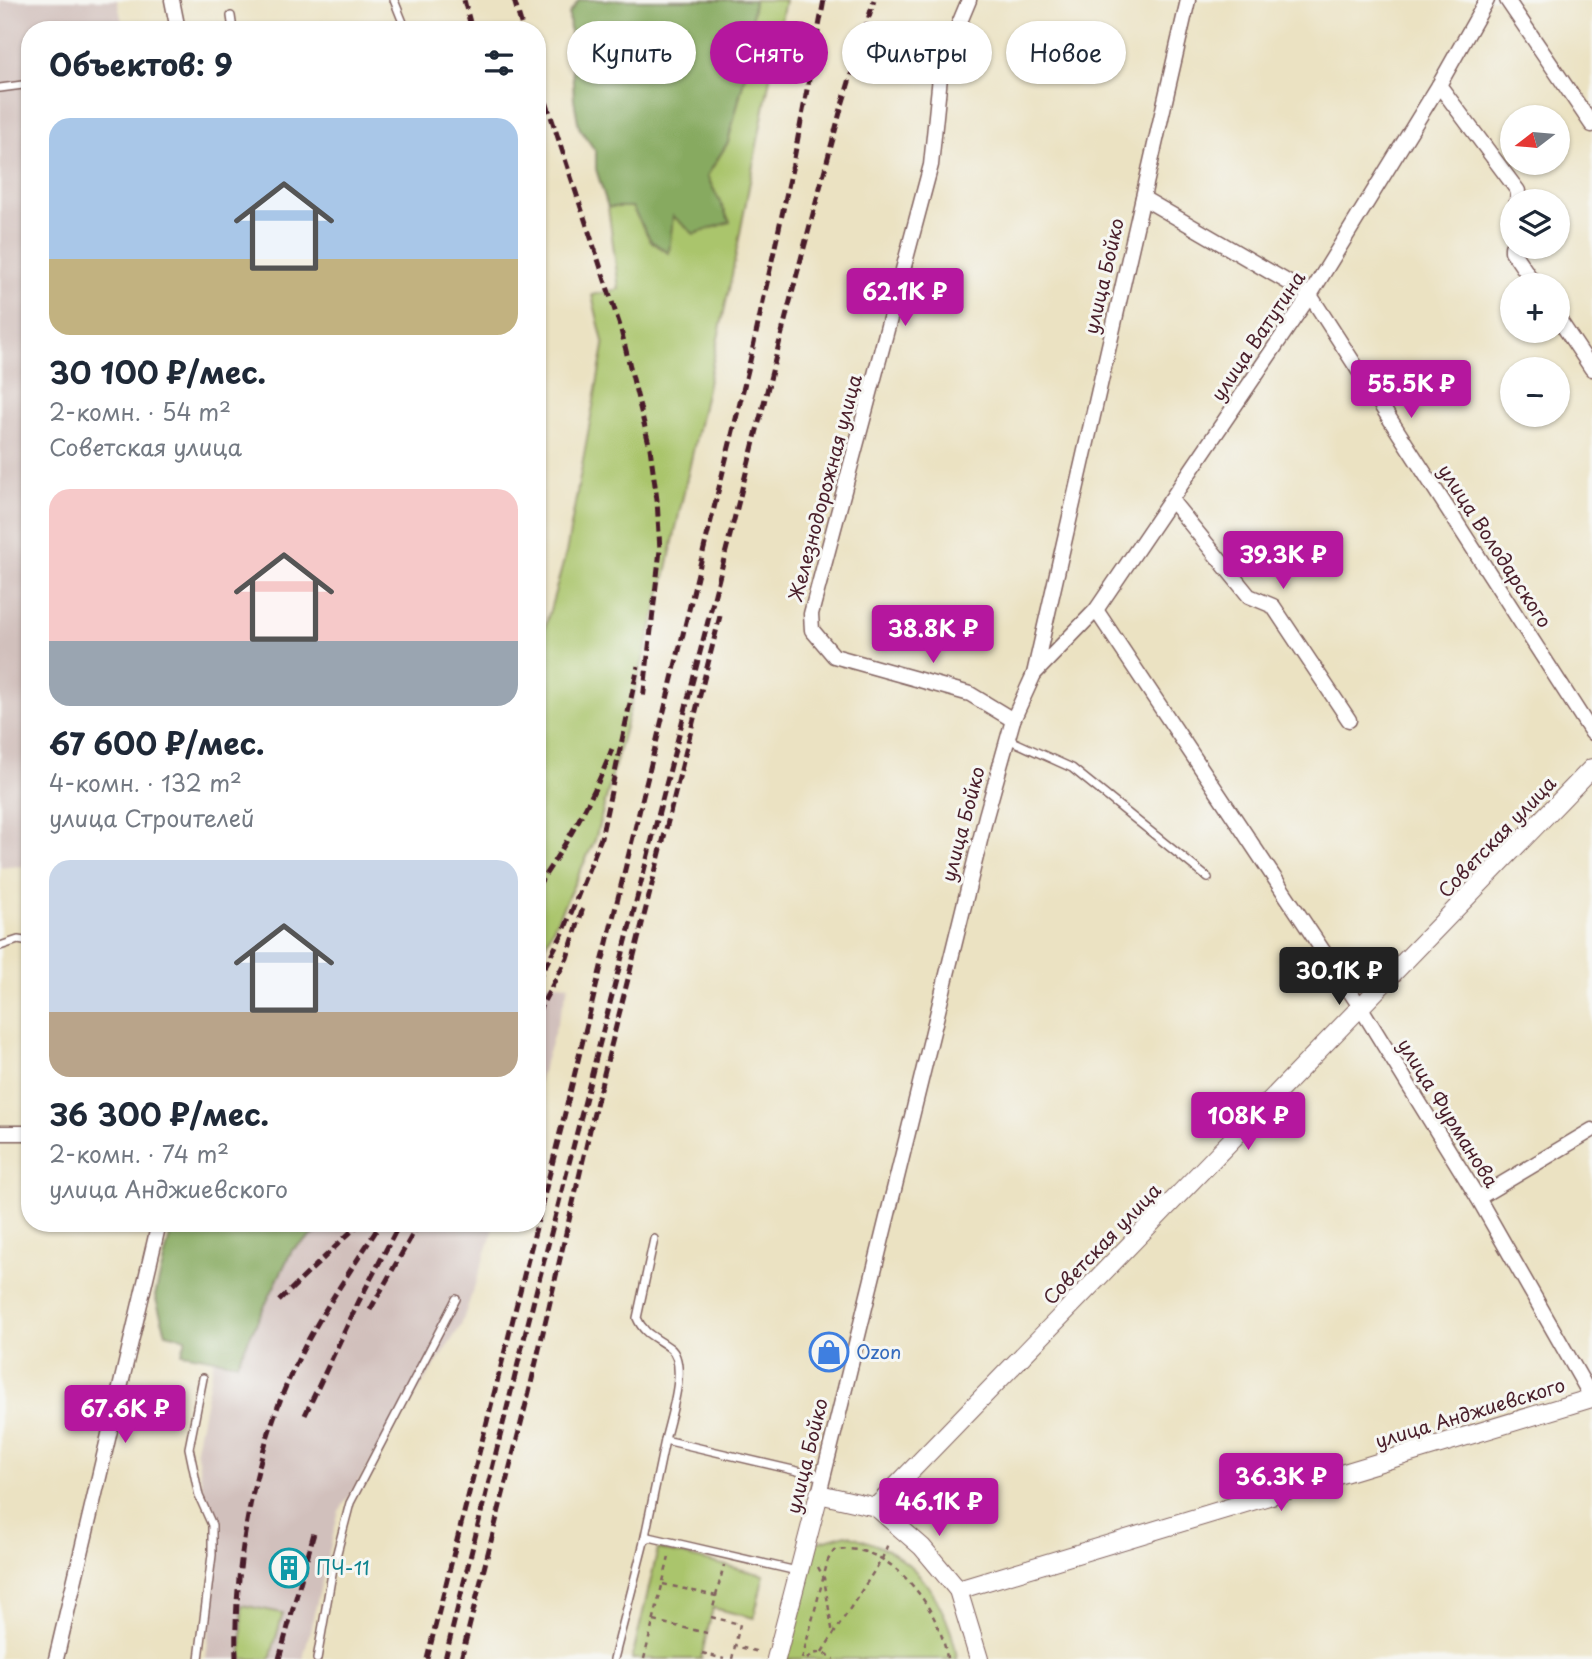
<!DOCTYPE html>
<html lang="ru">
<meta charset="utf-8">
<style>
body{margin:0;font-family:"Playpen Sans",sans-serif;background:#f2f2f3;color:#1f2937;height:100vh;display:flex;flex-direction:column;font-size:26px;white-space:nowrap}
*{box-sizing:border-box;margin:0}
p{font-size:23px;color:#747a83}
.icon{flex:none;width:38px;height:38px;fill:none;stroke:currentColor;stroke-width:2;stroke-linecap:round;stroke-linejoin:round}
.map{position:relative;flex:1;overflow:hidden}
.sheet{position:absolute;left:21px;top:21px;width:525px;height:1211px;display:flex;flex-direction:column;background:#fff;border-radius:28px;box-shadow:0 2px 5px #0004}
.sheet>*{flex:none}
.top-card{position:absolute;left:567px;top:21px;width:665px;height:63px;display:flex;gap:14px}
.needle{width:46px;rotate:254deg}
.tools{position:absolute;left:1500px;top:105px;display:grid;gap:14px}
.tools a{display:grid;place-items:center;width:70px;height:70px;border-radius:50%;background:#fff;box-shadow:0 2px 5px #0004;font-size:35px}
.price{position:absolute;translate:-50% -60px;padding:0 16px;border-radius:7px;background:#b5179e;color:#fff;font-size:23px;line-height:46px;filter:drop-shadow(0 2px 4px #0008)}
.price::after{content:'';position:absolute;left:50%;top:42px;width:21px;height:16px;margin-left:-10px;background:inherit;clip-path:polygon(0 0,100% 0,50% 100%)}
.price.on{background:#222;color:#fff}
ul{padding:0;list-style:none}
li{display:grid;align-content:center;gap:14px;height:371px;padding:0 28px}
li span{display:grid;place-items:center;height:217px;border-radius:21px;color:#555}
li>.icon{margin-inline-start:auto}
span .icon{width:126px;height:126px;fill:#fffc;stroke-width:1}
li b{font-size:30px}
h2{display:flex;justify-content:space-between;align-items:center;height:84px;padding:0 28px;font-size:30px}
.tag{padding:0 24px;border-radius:32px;background:#fff;box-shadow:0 2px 5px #0004;font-size:24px;line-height:63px}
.tag.on{background:#b5179e;color:#fff}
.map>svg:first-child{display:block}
.industrial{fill:#d1c0bc}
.green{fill:#aac56c;stroke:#7a724c;stroke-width:2}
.forest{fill:#87aa60;stroke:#686446;stroke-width:2}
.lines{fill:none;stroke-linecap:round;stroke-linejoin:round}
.service-casing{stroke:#826360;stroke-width:10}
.minor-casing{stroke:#826360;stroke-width:17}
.tertiary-casing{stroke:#826360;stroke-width:20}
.path{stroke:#826360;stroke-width:2.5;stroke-dasharray:5 5;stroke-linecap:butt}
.service{stroke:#fff;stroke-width:7}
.minor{stroke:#fff;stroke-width:14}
.tertiary{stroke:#fff;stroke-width:18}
.rail{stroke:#4a1f2b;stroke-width:5;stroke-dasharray:10 5;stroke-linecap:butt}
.labels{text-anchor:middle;stroke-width:6;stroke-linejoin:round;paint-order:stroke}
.street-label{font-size:19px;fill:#4a1f2b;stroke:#f6f6f2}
.shop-label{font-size:19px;fill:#366cbe;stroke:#f6f6f2;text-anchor:start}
.culture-label{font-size:19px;fill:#0d838f;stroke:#f6f6f2;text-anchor:start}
</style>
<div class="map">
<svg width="1592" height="1659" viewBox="0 0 1592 1659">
<rect width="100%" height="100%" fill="#f6f6f2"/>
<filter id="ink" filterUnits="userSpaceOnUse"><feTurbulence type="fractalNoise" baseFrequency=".0143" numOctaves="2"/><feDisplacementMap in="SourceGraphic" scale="14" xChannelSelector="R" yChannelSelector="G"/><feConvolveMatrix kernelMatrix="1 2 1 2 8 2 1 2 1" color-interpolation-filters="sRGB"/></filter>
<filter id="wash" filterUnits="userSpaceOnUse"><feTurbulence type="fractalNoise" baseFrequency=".00686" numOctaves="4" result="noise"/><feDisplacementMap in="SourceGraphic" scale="28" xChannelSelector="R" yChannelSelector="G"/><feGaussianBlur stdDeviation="1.57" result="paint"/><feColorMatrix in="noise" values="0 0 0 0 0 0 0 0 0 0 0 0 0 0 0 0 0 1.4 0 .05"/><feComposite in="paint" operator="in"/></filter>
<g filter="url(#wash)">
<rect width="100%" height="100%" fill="#ebe2c2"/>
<g class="industrial">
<polygon points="0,0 117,0 124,30 30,30 30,866 0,867"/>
<polygon points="537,982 569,985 537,1088"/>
<polygon points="331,1223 496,1223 461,1326 339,1511 303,1659 206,1659 222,1522 203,1491 196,1448 214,1359 237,1363 292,1250"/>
</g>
<g class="green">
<polygon points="754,0 785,0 731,280 666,573 595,840 537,962 537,647 541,642 566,553 604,346 592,295 619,289 608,207 632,207 651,241 668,253 673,216 729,222 707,176 728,142 745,75"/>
<path d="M846,1534C866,1541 887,1547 904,1561C932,1582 953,1625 957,1659H786L815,1543Z"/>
<polygon points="658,1549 764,1575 754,1618 713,1608 701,1659 632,1659"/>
<polygon points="242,1605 283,1613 270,1659 242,1659"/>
</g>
<g class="forest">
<polygon points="579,0 754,0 745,75 728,142 707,176 730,222 694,234 673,216 669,253 651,241 632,207 608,207 596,169 596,152 579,127 574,100 569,14"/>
<polygon points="173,1223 331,1223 292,1250 237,1363 182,1353 186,1338 166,1333 155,1296"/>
</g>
</g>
<g filter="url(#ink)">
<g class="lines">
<defs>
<g id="service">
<polyline points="394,0 406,30"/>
<polyline points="231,16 233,30"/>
<polyline points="0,88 30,84"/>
<polyline points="1008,739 1072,768 1208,878"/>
<polyline points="0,946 18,940 30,942"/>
<path d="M654,1239L637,1318C644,1335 656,1337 670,1348C689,1363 670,1418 665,1440"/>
<polyline points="644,1541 665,1440 823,1477"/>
<polyline points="199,1659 212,1555 212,1525 199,1496 189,1448 203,1378"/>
<polyline points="317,1659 333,1568 350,1503 456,1299"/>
<polyline points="614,1659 644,1542 649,1537 797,1571"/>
</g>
<g id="minor">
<polyline points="172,0 178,30"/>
<polyline points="969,0 941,67 931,165 811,614 812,630 834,656 970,694 1013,720"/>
<polyline points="1507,0 1592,125"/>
<polyline points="1439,85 1518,191 1517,201"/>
<polyline points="1143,198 1310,295 1592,733"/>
<polyline points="1512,247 1512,251 1535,285"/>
<polyline points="1558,318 1592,369"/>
<polyline points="1171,500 1249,596 1273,606 1349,720"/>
<polyline points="1096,610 1361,1008 1478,1198 1592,1398"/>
<polyline points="1034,674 1096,610 1310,295 1439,85 1487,0"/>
<polyline points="0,1133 30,1133"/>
<polyline points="1478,1198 1592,1130"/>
<polyline points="819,1494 986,816 1013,720 1034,674 1188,0"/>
<polyline points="56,1659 159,1223"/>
</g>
<g id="tertiary">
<polyline points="876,1507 1592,768"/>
<polyline points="958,1590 1592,1398"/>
<polyline points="776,1659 819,1494 876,1507 922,1547 958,1590 979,1659"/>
</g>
</defs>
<use href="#service" class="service-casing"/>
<use href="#minor" class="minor-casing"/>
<use href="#tertiary" class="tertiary-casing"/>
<g class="path">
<polyline points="818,1567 824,1578 833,1635"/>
<polyline points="663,1584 716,1596 713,1608"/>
<polyline points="716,1596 724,1565"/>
<polyline points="711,1617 740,1624 735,1646"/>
<polyline points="654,1621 707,1633"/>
<polyline points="822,1652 882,1559 889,1541"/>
<polyline points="702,1653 724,1659"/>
<polyline points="644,1659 670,1553"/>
<polyline points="732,1659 735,1646 759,1652"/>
<path d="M802,1659L828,1560L834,1551C889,1537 942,1611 947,1659"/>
<polyline points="807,1659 813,1654 822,1652 834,1659"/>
</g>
<use href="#service" class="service"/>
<use href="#minor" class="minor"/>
<use href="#tertiary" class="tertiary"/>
<g class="rail">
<polyline points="464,0 472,30"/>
<polyline points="514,0 523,30"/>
<polyline points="537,74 620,326 650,448 657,500 660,550 643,700"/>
<path d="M537,887C567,843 593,799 612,749"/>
<polyline points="537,981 563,933 601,838 638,666"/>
<polyline points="537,1014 567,958 583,908"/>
<polyline points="279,1301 360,1223"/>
<polyline points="370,1310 419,1223"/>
<polyline points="305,1415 359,1301 400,1223"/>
<path d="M236,1659C233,1566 255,1448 296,1364C319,1315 352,1269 381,1223"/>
<polyline points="279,1659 314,1533"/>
<polyline points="427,1659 565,1113 748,370 792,169 824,0"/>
<polyline points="445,1659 527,1327 797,274 842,105 874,0"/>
<polyline points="461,1659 530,1388 592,1121 720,616"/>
</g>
</g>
</g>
<defs>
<symbol id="shop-ring" viewBox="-11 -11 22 22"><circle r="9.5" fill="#f6f6f2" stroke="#3f7fe0" stroke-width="1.5"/><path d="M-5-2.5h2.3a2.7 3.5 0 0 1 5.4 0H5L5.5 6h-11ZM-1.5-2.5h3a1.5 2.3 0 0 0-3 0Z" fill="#3f7fe0"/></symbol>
<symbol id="building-ring" viewBox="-11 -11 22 22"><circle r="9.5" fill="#f6f6f2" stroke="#0f9aa8" stroke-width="1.5"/><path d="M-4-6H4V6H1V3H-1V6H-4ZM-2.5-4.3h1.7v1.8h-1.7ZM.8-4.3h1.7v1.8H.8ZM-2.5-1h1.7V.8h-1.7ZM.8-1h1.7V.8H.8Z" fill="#0f9aa8"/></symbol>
</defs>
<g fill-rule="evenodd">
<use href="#shop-ring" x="807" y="1330" width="44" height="44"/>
<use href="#building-ring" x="267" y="1546" width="44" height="44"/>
</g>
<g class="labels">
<g class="street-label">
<text transform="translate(1104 276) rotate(-77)" y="7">улица Бойко</text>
<text transform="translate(1258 336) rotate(-56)" y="7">улица Ватутина</text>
<text transform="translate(825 488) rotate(-75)" y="7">Железнодорожная улица</text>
<text transform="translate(1495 546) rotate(57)" y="7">улица Володарского</text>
<text transform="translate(963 824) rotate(-75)" y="7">улица Бойко</text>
<text transform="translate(1497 837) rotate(-46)" y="7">Советская улица</text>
<text transform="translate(1448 1113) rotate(58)" y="7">улица Фурманова</text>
<text transform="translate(1102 1244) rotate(-46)" y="7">Советская улица</text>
<text transform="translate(1470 1413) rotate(-17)" y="7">улица Анджиевского</text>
<text transform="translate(807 1456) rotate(-76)" y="7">улица Бойко</text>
</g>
<g class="shop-label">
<text x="856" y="1359">Ozon</text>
</g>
<g class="culture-label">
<text x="316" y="1575">ПЧ-11</text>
</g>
</g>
</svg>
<div class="tools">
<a><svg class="needle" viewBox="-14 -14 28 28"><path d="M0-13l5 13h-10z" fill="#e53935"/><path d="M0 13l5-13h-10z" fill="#747a83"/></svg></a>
<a><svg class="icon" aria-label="layers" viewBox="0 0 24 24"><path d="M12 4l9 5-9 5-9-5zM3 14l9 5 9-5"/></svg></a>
<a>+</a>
<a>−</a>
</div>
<b class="price" style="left:905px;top:328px">62.1K ₽</b>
<b class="price" style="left:1411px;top:420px">55.5K ₽</b>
<b class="price" style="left:1283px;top:591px">39.3K ₽</b>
<b class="price" style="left:933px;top:665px">38.8K ₽</b>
<b class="price on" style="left:1339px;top:1007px">30.1K ₽</b>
<b class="price" style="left:1248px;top:1152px">108K ₽</b>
<b class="price" style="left:125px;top:1445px">67.6K ₽</b>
<b class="price" style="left:1281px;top:1513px">36.3K ₽</b>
<b class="price" style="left:939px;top:1538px">46.1K ₽</b>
<div class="top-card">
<a class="tag">Купить</a>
<a class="tag on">Снять</a>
<a class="tag">Фильтры</a>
<a class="tag">Новое</a>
</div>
<section class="sheet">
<h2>Объектов: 9<svg class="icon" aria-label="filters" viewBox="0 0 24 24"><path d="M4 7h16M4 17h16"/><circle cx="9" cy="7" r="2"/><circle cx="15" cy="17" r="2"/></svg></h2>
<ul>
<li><span style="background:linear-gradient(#a9c7e8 65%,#c2b280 0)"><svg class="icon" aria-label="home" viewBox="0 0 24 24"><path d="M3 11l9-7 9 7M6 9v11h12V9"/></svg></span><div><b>30 100 ₽/мес.</b><p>2-комн. · 54 m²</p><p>Советская улица</p></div></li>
<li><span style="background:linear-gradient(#f6c9c9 70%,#9aa5b1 0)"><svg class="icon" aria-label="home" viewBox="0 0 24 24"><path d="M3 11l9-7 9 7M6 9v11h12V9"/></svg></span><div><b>67 600 ₽/мес.</b><p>4-комн. · 132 m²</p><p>улица Строителей</p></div></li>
<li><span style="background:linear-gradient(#c9d6e8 70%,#b9a48a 0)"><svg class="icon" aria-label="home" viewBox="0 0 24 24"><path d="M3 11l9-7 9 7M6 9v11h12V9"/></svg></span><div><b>36 300 ₽/мес.</b><p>2-комн. · 74 m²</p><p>улица Анджиевского</p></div></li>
</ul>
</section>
</div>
